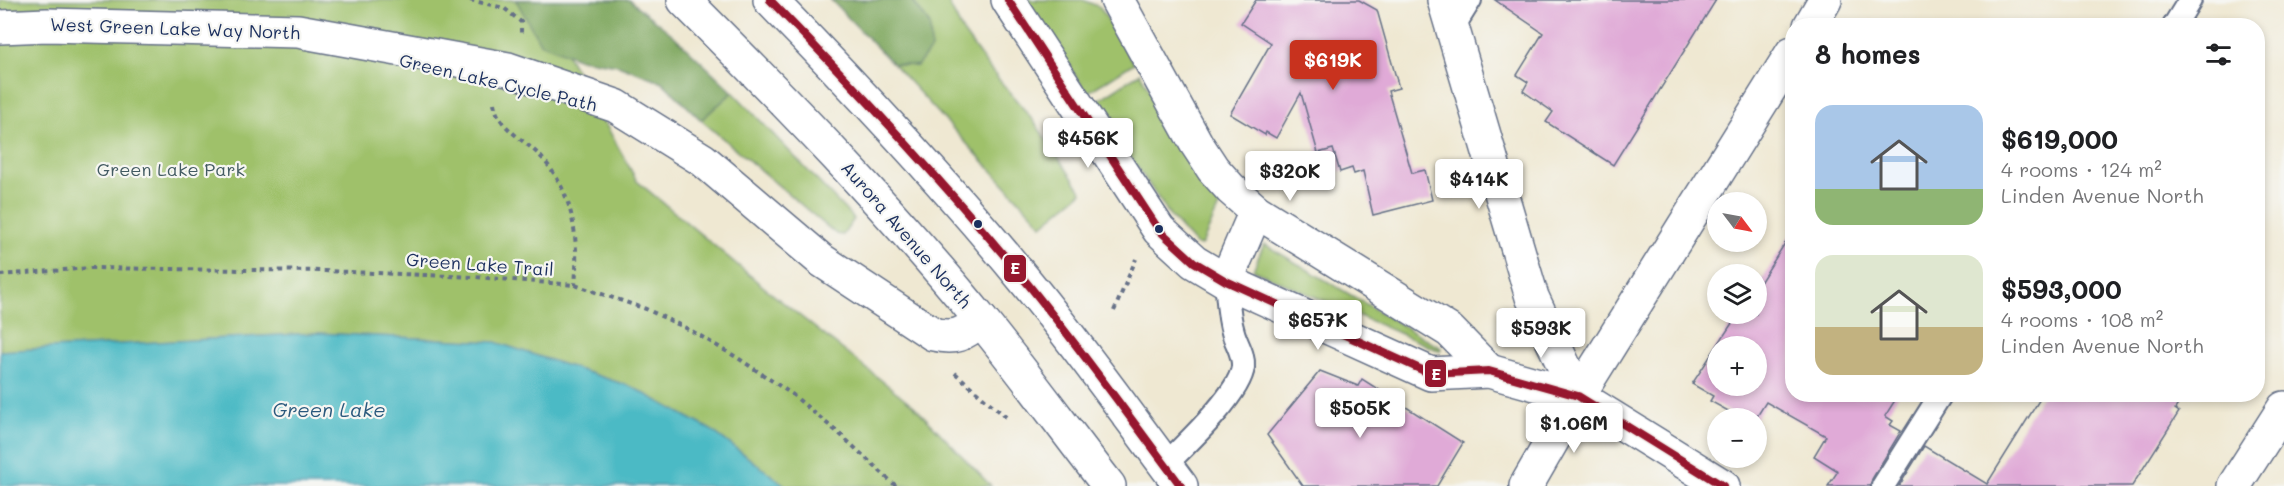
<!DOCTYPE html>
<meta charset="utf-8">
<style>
body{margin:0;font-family:Mali,sans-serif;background:#f2f2f2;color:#202124;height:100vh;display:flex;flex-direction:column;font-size:22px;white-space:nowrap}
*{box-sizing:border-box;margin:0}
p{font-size:20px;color:#757577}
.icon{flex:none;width:33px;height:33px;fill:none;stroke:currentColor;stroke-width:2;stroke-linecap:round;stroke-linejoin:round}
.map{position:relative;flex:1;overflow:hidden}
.sheet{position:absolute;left:1785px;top:18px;width:480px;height:384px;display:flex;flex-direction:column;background:#fff;border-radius:24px;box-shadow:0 3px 9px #0003}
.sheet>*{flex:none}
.needle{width:39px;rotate:122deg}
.tools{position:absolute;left:1707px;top:192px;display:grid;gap:12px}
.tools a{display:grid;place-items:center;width:60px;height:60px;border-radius:50%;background:#fff;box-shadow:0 3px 9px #0003;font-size:30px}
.price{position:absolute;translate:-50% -51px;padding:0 14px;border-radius:6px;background:#fff;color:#222;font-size:20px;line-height:39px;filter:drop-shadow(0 2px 3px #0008)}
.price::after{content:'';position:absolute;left:50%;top:36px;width:18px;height:14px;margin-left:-9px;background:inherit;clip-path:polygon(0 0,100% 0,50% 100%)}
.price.selected{background:#c8321e;color:#fff}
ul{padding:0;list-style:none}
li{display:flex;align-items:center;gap:18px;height:150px;padding:0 30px}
li span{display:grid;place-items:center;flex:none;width:168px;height:120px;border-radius:18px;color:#555}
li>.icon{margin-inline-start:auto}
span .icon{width:72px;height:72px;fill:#fffc;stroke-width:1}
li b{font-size:26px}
h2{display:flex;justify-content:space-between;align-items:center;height:72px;padding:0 30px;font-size:26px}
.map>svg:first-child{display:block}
.green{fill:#9fc16b;stroke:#5d7864;stroke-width:1.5}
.forest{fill:#7fa75f;stroke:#4d6b5e;stroke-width:1.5}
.water{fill:#4cbac5;stroke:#347492;stroke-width:1.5}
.building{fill:#e0aad7;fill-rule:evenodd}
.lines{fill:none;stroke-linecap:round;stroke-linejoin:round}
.lane-casing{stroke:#657087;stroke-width:26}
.street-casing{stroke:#657087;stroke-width:36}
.secondary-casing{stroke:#657087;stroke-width:36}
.highway-casing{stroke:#657087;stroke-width:36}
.path{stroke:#657087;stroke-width:4;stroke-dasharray:4.5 4.5;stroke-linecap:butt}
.lane{stroke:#fff;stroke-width:22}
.street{stroke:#fff;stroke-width:33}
.secondary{stroke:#fff;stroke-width:33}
.highway{stroke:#fff;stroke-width:33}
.bus-1-casing{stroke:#f6f6f2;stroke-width:12}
.bus-1{stroke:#96172e;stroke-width:8}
.bus-dot{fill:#1b2f5e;stroke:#f6f6f2;stroke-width:2}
.labels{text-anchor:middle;stroke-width:4.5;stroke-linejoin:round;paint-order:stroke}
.street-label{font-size:18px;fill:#1b2f5e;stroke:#f6f6f2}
.park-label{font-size:18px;fill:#435b62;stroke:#f6f6f2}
.water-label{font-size:20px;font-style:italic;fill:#2a597d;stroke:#f6f6f2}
.line-badge{stroke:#f6f6f2;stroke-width:2}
.badge-label{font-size:16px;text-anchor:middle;font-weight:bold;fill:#fff}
</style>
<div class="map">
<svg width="2284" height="486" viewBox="0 0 2284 486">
<rect width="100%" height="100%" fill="#f6f6f2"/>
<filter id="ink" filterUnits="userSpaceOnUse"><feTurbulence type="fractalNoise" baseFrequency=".0167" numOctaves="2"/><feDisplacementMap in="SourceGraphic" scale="12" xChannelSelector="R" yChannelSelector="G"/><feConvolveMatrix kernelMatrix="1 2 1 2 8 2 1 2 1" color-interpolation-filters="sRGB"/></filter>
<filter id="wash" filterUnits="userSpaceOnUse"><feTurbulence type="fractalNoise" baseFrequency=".008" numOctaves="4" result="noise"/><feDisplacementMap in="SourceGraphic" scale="24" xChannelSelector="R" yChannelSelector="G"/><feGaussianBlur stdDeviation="1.35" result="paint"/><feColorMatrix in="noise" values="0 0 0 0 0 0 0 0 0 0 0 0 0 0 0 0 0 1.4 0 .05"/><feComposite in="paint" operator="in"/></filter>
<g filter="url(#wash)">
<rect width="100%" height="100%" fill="#efe8d2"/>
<g class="green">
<polygon points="0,0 537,0 637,181 771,293 914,406 991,486 786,486 711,430 632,387 495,342 317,333 0,351"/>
<polygon points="912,0 947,0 963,32 990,69 1033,120 1082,192 1042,225 893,64 917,66 930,25"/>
<polygon points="1024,0 1083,0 1100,7 1134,63 1087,93"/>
<path d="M1140,73C1165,118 1186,165 1220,204L1202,244L1199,246L1195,244L1171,217L1094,103Z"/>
<polygon points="733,92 854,219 843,235 836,234 701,120"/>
<polygon points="1264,244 1441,348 1440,351 1253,270"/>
</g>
<g class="forest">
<polygon points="516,0 629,0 673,35 733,92 701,120 662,82 618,65 580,59 540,43"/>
<polygon points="831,0 912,0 930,25 931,49 917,66 893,64"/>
</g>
<polygon class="water" points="317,333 495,342 632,387 711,430 786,486 0,486 0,351"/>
<g id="blocks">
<g class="building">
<polygon points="1256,0 1359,0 1377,10 1399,88 1388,91 1412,173 1425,170 1432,200 1373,215 1363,171 1354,174 1352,168 1340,172 1333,149 1318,153 1301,93 1276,138 1266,132 1265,135 1230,114 1271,43 1241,23"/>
<polygon points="1495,0 1716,0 1613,165 1546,122 1553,112 1523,91 1528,82 1517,75 1543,33"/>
<path d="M1792,232V394H1899L1885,416L1893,421L1890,425L1901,431L1872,479L1870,486H1828L1838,471L1814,456L1826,436L1766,402L1756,418H1741L1710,401L1713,396L1692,384L1738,314H1756V289ZM1718,346H1756V386H1718Z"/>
<polygon points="1320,371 1358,386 1362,379 1463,443 1437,486 1303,486 1267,435"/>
<polygon points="2043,394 2185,394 2175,409 2179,412 2132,486 1899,486 1924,446 1987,484"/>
</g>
</g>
</g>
<g filter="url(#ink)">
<use href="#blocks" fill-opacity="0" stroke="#657087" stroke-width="1.5"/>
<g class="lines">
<defs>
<g id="lane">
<polyline points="2174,26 2190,0"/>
<polyline points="1452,29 1470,0"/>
<path d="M1165,465C1185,445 1240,394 1243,367C1244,353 1236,344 1233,332C1228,316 1228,297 1226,281"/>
<polyline points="1883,486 1941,394"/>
</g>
<g id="street">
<polyline points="1810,26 1825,0"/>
<polyline points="1526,486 1578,396 1792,53"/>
<polyline points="2234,486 2284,408"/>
</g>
<g id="secondary">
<polyline points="1008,0 1159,230 1194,262 1226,281 1431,374 1489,371 1578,396"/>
<polyline points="1117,0 1196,143 1213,169 1231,189 1256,211 1450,331 1489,371"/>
<polyline points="1444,0 1532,297 1578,396 1723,486"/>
<path d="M0,27L47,25L298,31L508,69L616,106L703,160L821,260L933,334C955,339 963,335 981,320"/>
<polyline points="1226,281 1256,211"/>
</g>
<g id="highway">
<path d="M684,0C787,103 889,207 981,320C1025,374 1066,431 1109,486"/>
<path d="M770,0C859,91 946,184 1027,283C1081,349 1130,418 1181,486"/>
</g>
</defs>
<use href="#lane" class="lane-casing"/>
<use href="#street" class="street-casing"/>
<use href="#secondary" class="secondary-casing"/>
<use href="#highway" class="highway-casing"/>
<g class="path">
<polyline points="470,0 504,8 521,22 521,33"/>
<path d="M494,103C498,129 526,140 542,158C574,193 579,240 575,285"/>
<polyline points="0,275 90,268 325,271 475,277 575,285 646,309 690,330 738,358 793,395 842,436 896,486"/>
<polyline points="1114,311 1136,259"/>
<polyline points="955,373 1006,417"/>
</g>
<use href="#lane" class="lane"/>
<use href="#street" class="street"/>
<use href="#secondary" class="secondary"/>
<use href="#highway" class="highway"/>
<defs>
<g id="bus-1">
<path d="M770,0C859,91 946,184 1027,283C1081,349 1130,418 1181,486"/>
<polyline points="1008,0 1159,230 1194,262 1226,281 1431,374 1489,371 1578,396 1723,486"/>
</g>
</defs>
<use href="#bus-1" class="bus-1-casing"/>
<use href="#bus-1" class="bus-1"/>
</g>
</g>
<g class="bus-dot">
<circle cx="978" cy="224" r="5"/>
<circle cx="1159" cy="229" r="5"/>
</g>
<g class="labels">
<g class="street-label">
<text transform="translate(175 29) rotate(2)" y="6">West Green Lake Way North</text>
<text transform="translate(498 83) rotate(13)" y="6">Green Lake Cycle Path</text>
<text transform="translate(906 235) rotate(49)" y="6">Aurora Avenue North</text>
<text transform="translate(480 265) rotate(4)" y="6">Green Lake Trail</text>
</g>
<g class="park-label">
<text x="171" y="176">Green Lake Park</text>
</g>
<g class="water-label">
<text x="329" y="417">Green Lake</text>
</g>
</g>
<g class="line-badge">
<rect x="1003" y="254" width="24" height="29" rx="6" fill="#96172e"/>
<rect x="1424" y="359" width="23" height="29" rx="6" fill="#96172e"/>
</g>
<g class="badge-label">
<text x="1015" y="274">E</text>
<text x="1436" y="380">E</text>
</g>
</svg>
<div class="tools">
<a><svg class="needle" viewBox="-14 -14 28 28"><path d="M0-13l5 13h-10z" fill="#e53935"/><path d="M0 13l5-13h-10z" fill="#757577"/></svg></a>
<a><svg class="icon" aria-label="layers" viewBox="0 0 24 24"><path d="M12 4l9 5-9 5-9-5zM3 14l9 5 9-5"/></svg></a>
<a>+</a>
<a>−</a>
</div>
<b class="price selected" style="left:1333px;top:91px">$619K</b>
<b class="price" style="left:1088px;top:169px">$456K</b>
<b class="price" style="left:1290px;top:202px">$320K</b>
<b class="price" style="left:1479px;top:210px">$414K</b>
<b class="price" style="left:1318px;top:351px">$657K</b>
<b class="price" style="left:1541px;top:359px">$593K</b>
<b class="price" style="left:1360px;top:439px">$505K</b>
<b class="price" style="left:1574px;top:454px">$1.06M</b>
<section class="sheet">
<h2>8 homes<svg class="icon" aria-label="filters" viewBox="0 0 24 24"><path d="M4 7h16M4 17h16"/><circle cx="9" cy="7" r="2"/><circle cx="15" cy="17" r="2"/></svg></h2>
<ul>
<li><span style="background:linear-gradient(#a9c7e8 70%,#8fb573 0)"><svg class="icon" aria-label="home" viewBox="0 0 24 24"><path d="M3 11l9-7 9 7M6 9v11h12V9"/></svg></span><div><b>$619,000</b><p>4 rooms · 124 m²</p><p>Linden Avenue North</p></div></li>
<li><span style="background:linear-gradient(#dfe7d0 60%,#c2b280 0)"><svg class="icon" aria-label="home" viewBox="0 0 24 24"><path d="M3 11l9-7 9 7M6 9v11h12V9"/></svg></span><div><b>$593,000</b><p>4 rooms · 108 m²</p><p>Linden Avenue North</p></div></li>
</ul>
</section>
</div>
